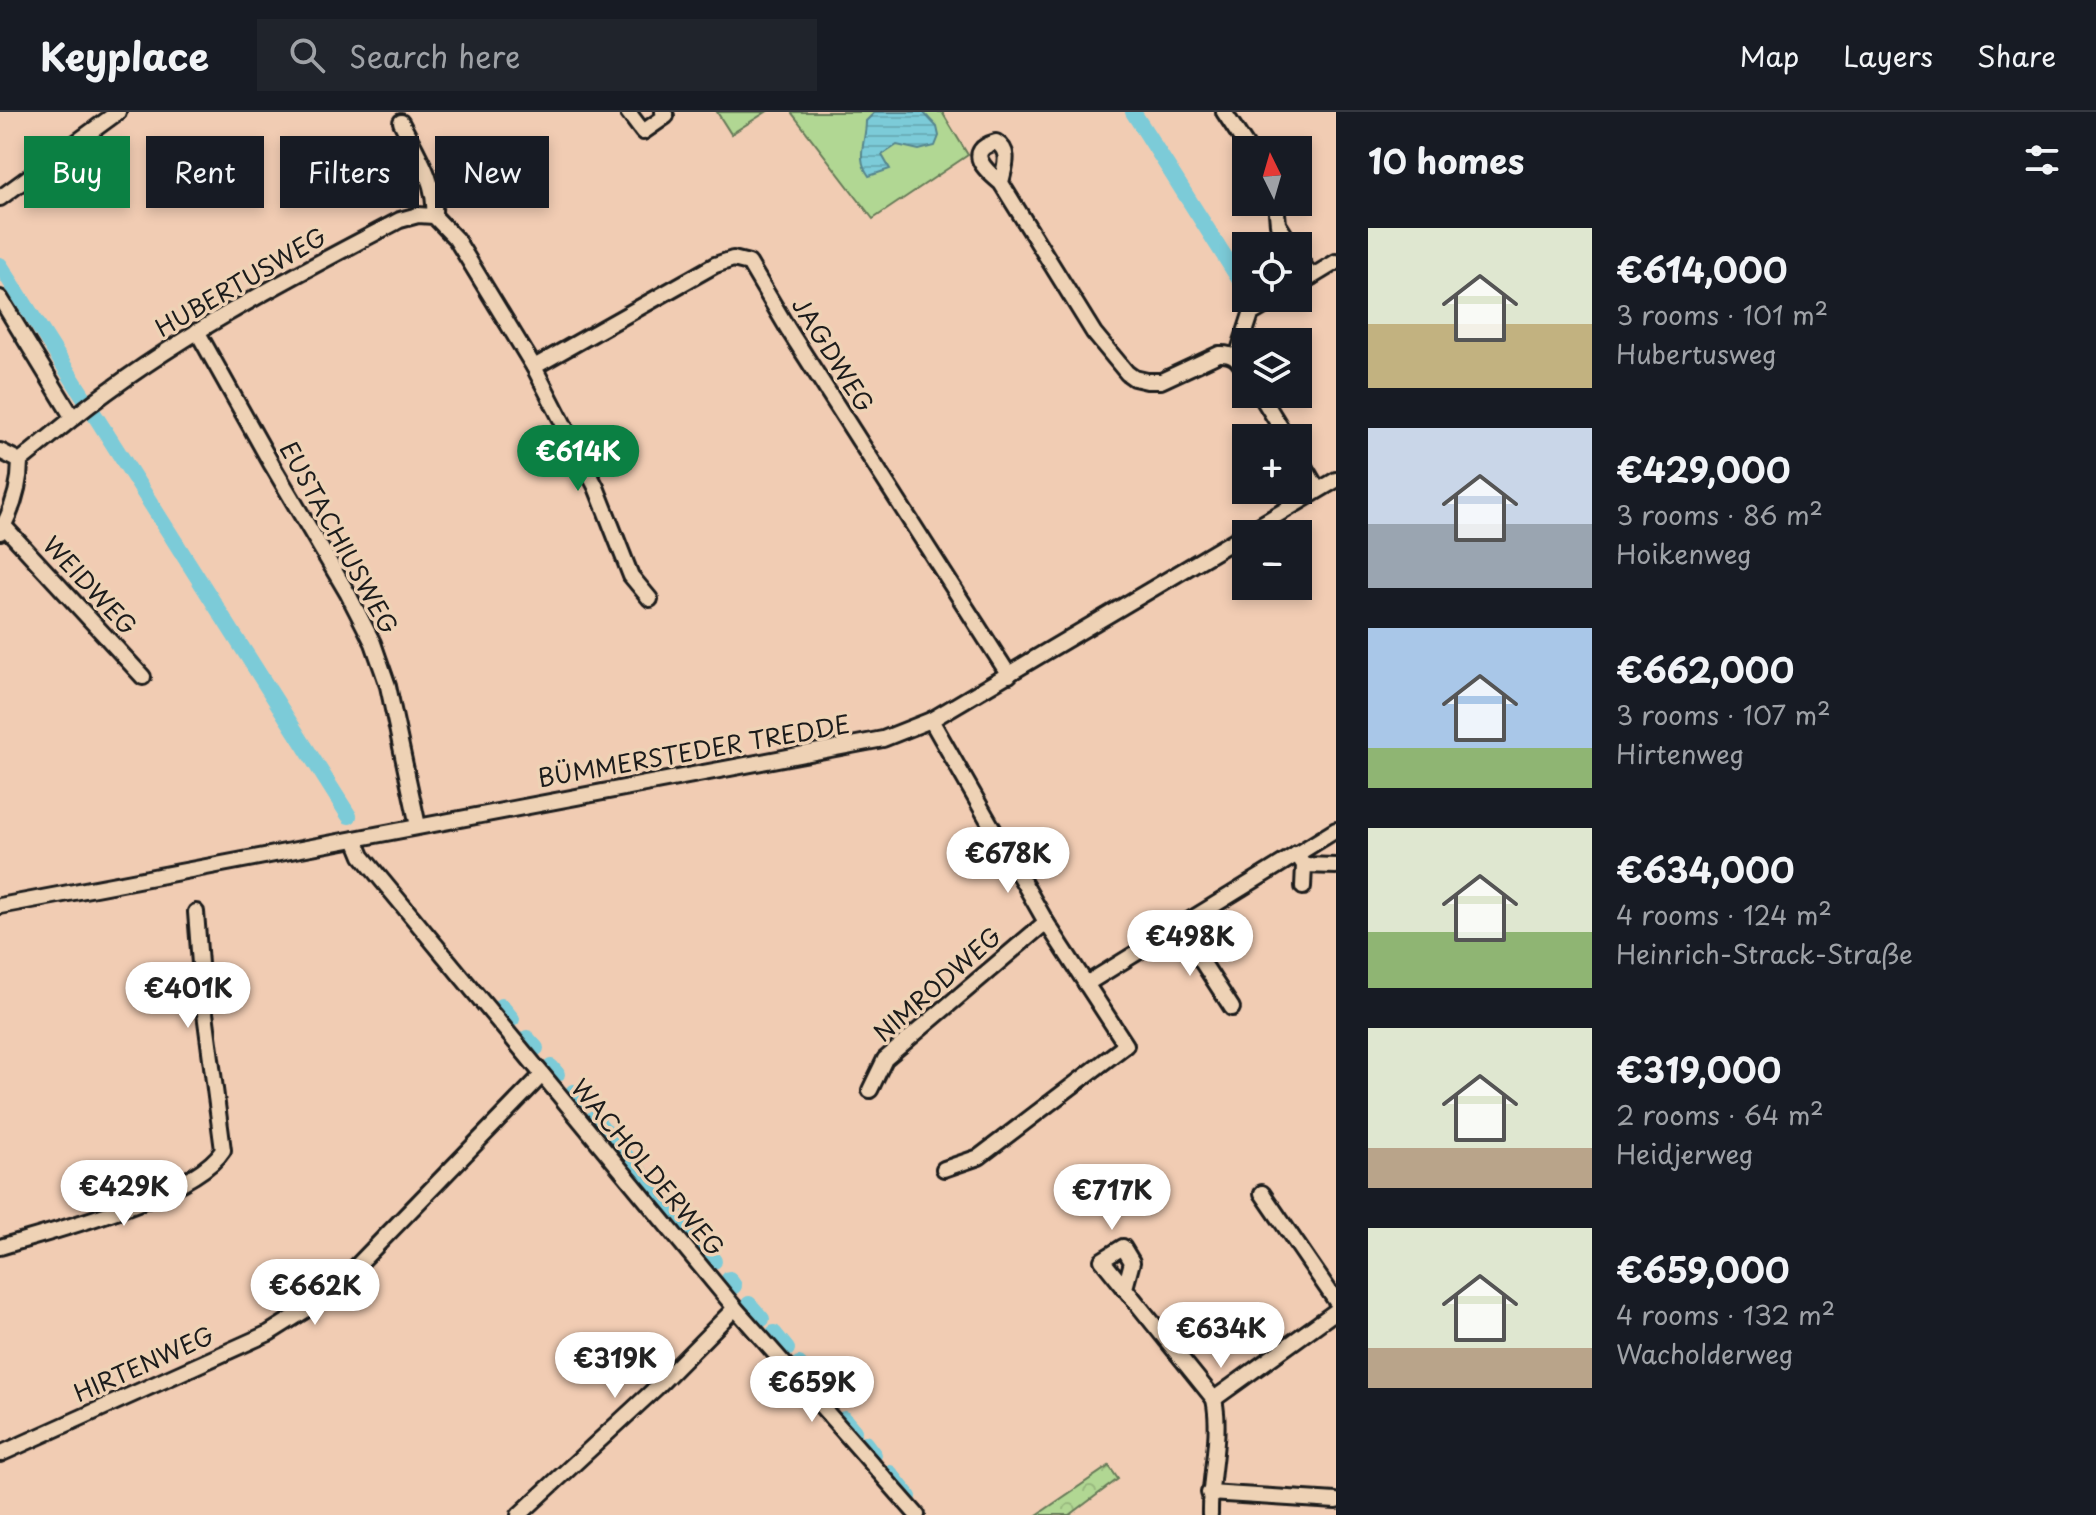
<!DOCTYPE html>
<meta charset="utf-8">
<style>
body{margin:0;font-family:"Playpen Sans",sans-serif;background:#20242c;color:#f1f3f6;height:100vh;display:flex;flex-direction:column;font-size:30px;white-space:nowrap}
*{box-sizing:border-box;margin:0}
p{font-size:26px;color:#9ea1a6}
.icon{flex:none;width:44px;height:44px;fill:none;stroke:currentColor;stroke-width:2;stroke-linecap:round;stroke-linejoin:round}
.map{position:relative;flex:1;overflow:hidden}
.details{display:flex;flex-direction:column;background:#171b24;width:760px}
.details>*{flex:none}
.banner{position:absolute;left:24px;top:24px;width:760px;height:72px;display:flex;gap:16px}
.needle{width:52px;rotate:355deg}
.controls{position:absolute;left:1232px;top:24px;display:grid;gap:16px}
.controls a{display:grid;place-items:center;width:80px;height:80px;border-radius:0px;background:#171b24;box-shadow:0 4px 12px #0003;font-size:40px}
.price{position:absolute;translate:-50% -68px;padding:0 18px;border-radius:28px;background:#fff;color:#222;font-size:26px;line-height:52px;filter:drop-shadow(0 2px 4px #0008)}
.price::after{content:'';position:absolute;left:50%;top:48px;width:24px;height:18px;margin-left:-12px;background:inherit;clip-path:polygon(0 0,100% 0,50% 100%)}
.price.selected{background:#0b8043;color:#fff}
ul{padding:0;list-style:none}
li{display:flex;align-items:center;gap:24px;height:200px;padding:0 32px}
li span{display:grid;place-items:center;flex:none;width:224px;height:160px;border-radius:0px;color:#555}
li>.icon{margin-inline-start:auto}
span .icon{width:96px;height:96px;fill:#fffc;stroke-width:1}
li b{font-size:34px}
h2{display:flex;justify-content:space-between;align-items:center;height:96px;padding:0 32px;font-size:34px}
.chip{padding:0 28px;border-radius:0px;background:#171b24;box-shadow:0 4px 12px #0003;font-size:28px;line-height:72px}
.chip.selected{background:#0b8043;color:#fff}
header{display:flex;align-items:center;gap:48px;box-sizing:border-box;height:112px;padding:0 40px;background:#171b24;border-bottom:2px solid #363941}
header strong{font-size:38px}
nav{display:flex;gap:44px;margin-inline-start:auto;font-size:28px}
.search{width:560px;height:72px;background:#20242c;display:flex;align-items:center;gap:20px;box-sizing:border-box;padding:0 28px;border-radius:0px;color:#9ea1a6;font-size:30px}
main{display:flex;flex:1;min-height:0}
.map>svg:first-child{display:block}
.forest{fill:url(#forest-crowns);stroke:#667a58;stroke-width:2}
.park{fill:#b1d793;stroke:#667a58;stroke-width:2}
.water{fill:url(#water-rules);stroke:#56858d;stroke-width:2}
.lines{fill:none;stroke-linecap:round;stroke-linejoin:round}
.canal{stroke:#7ccbd8;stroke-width:16}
.minor-casing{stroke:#1c1c1c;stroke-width:20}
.minor{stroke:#eed2b5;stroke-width:14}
.labels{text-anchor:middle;stroke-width:7;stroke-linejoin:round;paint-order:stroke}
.street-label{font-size:24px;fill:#1c1c1c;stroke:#eed2b5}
</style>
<header>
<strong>Keyplace</strong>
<div class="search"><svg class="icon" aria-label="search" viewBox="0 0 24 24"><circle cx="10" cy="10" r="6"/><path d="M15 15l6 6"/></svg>Search here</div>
<nav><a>Map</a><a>Layers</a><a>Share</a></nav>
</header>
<main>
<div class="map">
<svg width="1336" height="1403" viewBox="0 0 1336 1403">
<defs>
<pattern id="forest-crowns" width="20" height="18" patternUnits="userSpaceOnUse" patternTransform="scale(2)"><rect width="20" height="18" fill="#b1d793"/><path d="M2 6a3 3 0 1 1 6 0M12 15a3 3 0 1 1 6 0" fill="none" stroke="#98b87e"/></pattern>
<pattern id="water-rules" width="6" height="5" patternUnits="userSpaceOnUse" patternTransform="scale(2)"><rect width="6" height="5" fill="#7ccbd8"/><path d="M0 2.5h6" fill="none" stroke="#6baeb9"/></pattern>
</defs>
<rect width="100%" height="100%" fill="#f1ccb3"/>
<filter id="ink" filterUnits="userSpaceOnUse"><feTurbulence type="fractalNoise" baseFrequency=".0125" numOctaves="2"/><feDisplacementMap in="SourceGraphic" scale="16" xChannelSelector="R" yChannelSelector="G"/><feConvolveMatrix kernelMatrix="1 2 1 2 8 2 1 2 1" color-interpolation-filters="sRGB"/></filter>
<g filter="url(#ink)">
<polygon class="forest" points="1109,1354 1118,1367 1070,1403 1037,1403"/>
<g class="park">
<polygon points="717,0 766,0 731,22"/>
<polygon points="794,0 942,0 968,43 873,107 792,1"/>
</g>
<path class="water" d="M875,0H923L937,15L939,24L935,34L919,38L897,33L882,43L890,57L869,64C855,45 866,31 866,9Z"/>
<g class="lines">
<g class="canal">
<polyline points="1133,0 1246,178"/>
<polyline points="0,153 85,287"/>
<polyline points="94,302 349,704"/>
<polyline points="501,894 512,907"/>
<polyline points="527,926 536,936"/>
<polyline points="551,955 557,962"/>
<polyline points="573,980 579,987"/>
<polyline points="594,1006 714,1149"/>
<polyline points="729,1167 734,1174"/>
<polyline points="749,1192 762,1207"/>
<polyline points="774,1221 787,1237"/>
<polyline points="799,1252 807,1261"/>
<polyline points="818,1275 829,1289"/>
<polyline points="844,1307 854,1319"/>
<polyline points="865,1331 874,1343"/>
<polyline points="890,1361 909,1385"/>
</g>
<defs>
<g id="minor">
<polyline points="628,0 643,20 666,4 663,0"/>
<polyline points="1224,0 1249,38"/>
<path d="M401,10C416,40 437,70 434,104"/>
<path d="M1001,71C1004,55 1012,40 996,30C964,39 985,58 1001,71L1094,221L1127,261L1134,266L1147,269H1161L1219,242C1234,241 1238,248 1246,260"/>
<polyline points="0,86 118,0"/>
<polyline points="1276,90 1278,112 1292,134"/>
<polyline points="1298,144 1311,165"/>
<polyline points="1298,173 1336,150"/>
<path d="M0,186L73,306L20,349C20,374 12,399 0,420"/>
<polyline points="197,219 272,353 348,482 373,531 388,574 418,714"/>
<polyline points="1237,245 1251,202 1278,186"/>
<polyline points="534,255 715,153 733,147 749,151 788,217 1009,563"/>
<polyline points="1260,282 1287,326"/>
<path d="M73,306C173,226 287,167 400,108L418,103L434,104L456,127L534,255L596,375L631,464L650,487"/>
<polyline points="0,339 20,349"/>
<polyline points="1298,344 1318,378"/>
<polyline points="4,414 143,565"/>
<polyline points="931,608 1046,810 1126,933 979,1045 944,1057"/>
<polyline points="355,727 362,744 735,1196 917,1403"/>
<polyline points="1297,742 1304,753 1303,775"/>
<polyline points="1304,753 1336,754"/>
<polyline points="0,794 883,627 931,608 1336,368"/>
<polyline points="1179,814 1232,896"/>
<polyline points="1086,872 1336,718"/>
<polyline points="870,978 885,947 1046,810"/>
<polyline points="1262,1081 1336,1189"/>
<path d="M0,1135C53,1119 195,1083 223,1038L202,878L196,800"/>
<polyline points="1125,1176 1132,1150 1123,1135 1102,1148 1214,1287 1336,1199"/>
<polyline points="0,1342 269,1221 304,1199 346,1165 542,963"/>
<polyline points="1209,1381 1336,1389"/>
<polyline points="519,1403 656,1276 735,1196"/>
<path d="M1210,1403C1209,1364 1222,1325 1214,1287"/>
</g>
</defs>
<use href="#minor" class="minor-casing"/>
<use href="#minor" class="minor"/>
</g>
</g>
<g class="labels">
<g class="street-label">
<text transform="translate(241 171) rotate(-30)" y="8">HUBERTUSWEG</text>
<text transform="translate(832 243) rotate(58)" y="8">JAGDWEG</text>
<text transform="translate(338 426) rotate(61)" y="8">EUSTACHIUSWEG</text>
<text transform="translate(89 474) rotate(47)" y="8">WEIDWEG</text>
<text transform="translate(694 640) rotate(-10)" y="8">BÜMMERSTEDER TREDDE</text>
<text transform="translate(938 873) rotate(-41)" y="8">NIMRODWEG</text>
<text transform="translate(647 1056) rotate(50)" y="8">WACHOLDERWEG</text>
<text transform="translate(144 1253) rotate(-24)" y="8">HIRTENWEG</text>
</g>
</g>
</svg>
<div class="controls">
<a><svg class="needle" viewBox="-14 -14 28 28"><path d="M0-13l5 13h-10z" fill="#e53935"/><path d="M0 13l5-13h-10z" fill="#9ea1a6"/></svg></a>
<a><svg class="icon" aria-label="locate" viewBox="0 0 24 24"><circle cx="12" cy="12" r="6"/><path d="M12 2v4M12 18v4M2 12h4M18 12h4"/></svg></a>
<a><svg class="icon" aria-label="layers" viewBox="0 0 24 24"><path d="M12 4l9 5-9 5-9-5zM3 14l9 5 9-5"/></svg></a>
<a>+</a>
<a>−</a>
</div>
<b class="price selected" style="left:578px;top:381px">€614K</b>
<b class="price" style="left:1008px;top:783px">€678K</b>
<b class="price" style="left:1190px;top:866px">€498K</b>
<b class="price" style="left:188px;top:918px">€401K</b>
<b class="price" style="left:124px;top:1116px">€429K</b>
<b class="price" style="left:1112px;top:1120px">€717K</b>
<b class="price" style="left:315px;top:1215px">€662K</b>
<b class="price" style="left:1221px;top:1258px">€634K</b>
<b class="price" style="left:615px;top:1288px">€319K</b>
<b class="price" style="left:812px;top:1312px">€659K</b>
<div class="banner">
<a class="chip selected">Buy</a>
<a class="chip">Rent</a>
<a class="chip">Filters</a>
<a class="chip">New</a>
</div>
</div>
<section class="details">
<h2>10 homes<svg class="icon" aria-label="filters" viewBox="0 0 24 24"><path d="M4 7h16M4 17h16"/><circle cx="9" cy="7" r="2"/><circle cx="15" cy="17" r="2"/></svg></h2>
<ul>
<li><span style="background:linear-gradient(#dfe7d0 60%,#c2b280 0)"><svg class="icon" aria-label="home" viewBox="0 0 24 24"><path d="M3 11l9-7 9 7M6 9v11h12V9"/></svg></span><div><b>€614,000</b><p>3 rooms · 101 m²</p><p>Hubertusweg</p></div></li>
<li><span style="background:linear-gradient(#c9d6e8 60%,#9aa5b1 0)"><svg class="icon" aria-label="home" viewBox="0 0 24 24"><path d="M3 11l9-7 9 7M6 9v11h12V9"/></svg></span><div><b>€429,000</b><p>3 rooms · 86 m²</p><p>Hoikenweg</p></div></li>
<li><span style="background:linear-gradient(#a9c7e8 75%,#8fb573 0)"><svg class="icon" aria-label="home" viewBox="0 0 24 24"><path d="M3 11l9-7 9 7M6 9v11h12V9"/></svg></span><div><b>€662,000</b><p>3 rooms · 107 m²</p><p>Hirtenweg</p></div></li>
<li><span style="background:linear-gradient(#dfe7d0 65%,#8fb573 0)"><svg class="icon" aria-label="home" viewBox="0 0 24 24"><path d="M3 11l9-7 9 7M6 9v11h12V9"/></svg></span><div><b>€634,000</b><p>4 rooms · 124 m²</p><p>Heinrich-Strack-Straße</p></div></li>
<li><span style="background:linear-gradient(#dfe7d0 75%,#b9a48a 0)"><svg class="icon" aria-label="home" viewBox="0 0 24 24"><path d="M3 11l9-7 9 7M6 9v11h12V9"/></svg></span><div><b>€319,000</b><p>2 rooms · 64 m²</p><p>Heidjerweg</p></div></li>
<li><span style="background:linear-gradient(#dfe7d0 75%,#b9a48a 0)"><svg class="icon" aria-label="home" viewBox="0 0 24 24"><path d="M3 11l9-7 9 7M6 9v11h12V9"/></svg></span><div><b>€659,000</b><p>4 rooms · 132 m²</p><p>Wacholderweg</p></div></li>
</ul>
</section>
</main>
